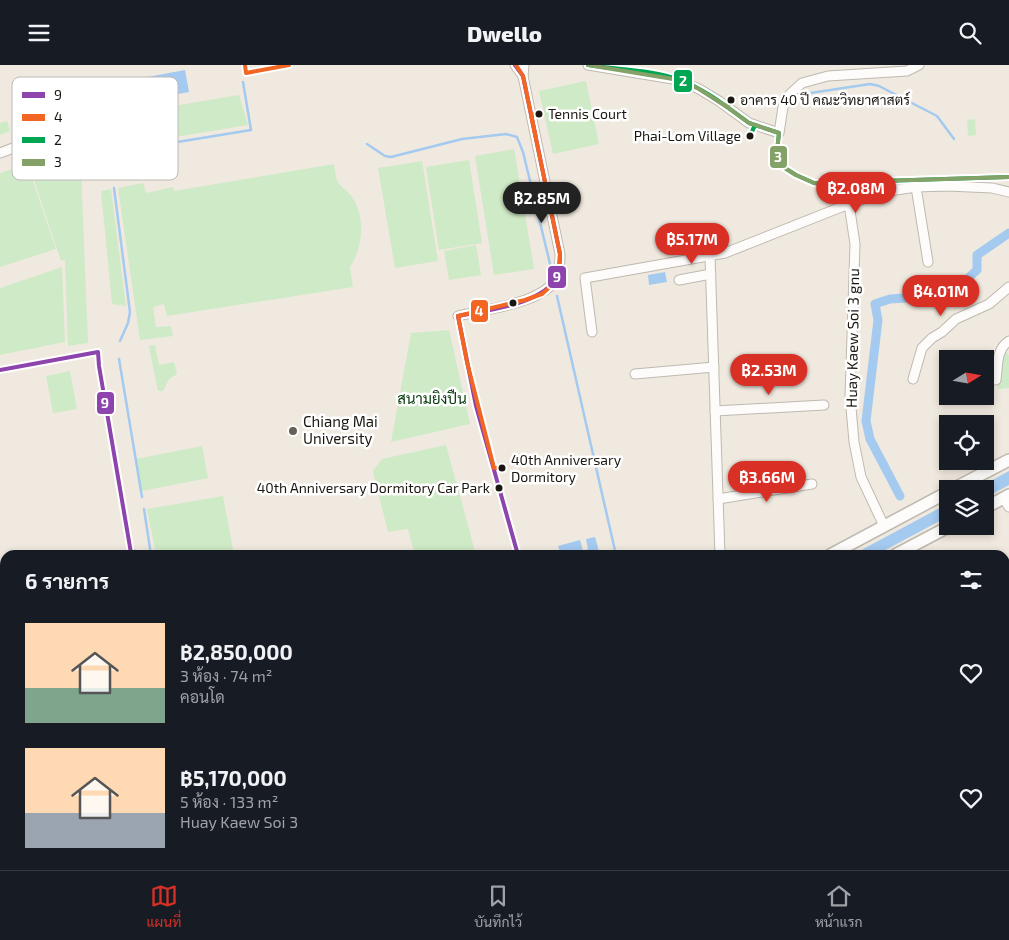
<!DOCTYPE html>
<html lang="th">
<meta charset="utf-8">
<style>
body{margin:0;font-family:"Exo 2",Sarabun,sans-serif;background:#20242c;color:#f1f3f6;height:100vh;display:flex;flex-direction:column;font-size:19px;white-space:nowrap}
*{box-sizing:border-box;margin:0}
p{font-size:16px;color:#9ea1a6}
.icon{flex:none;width:28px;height:28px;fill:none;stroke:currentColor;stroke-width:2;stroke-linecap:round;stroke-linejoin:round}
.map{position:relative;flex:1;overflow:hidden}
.drawer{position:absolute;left:0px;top:485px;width:1010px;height:320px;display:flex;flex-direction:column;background:#171b24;border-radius:15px 15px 0 0;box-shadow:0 2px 8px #0003}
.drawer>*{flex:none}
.needle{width:32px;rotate:79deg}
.fabs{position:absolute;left:939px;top:285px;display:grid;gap:10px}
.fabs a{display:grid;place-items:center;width:55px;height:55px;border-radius:0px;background:#171b24;box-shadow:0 2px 8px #0003;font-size:25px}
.price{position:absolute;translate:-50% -42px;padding:0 11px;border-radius:18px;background:#d93025;color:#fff;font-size:16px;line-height:32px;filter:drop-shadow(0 1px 2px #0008)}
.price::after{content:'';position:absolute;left:50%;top:30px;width:15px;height:11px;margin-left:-8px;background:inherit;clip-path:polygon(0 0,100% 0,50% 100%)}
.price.on{background:#222;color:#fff}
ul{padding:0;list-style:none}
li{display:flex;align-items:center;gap:15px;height:125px;padding:0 25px}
li span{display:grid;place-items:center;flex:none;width:140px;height:100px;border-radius:0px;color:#555}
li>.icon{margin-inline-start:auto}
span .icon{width:60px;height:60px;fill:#fffc;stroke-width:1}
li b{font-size:21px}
h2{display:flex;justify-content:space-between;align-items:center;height:60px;padding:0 25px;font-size:21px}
header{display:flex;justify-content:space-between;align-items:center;height:65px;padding:0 25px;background:#171b24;font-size:22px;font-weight:800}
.menu{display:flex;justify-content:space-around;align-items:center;height:70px;border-top:1px solid #363941;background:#171b24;font-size:14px;color:#9ea1a6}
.menu a{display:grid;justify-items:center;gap:2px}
.menu .on{color:#d93025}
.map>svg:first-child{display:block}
.green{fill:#cfeac6}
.water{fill:#a4caf0}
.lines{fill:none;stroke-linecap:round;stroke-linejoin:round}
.stream{stroke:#a4caf0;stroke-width:2.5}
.canal{stroke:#a4caf0;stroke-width:9}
.minor-casing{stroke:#beb9b1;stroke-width:11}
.major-casing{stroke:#beb9b1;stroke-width:14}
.minor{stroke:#fdfcfa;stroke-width:9}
.major{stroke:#fdfcfa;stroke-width:11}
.bus-1-casing{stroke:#fff;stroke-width:8}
.bus-2-casing{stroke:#fff;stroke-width:8}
.bus-3-casing{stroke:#fff;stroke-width:8}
.bus-4-casing{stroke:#fff;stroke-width:8}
.bus-1{stroke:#8e44ad;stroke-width:4}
.bus-2{stroke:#f26522;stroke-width:4}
.bus-3{stroke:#00a651;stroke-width:4}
.bus-4{stroke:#84a267;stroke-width:4}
.bus-dot{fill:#1b1710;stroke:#fff;stroke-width:2}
.poi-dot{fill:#666058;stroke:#fff;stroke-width:2}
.labels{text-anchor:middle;stroke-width:5;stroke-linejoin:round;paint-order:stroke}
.bus-label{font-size:14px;fill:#1b1710;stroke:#fff;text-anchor:start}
.street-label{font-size:15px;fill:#1b1710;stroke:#fff}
.park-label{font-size:15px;fill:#063b0a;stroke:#fff}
.poi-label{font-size:15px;fill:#1b1710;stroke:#fff;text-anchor:start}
.key{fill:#fff;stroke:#bbb9b7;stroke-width:1}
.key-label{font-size:14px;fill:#1b1710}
.line-badge{stroke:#fff;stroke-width:2}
.badge-label{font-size:14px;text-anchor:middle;font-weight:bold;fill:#fff}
</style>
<header><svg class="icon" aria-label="menu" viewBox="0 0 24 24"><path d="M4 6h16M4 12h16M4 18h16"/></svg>Dwello<svg class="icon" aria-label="search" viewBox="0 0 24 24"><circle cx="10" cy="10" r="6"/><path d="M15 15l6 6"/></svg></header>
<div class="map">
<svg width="1009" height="805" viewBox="0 0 1009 805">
<rect width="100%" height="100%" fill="#f0e9df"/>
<g class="green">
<polygon points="111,13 113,13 118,17 124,44 131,43 132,48 239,30 248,60 103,84 103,68 110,66 118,60"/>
<polygon points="586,16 599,79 553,89 539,26"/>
<polygon points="975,54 976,70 968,71 967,55"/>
<polygon points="7,56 10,66 0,70 0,58"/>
<polygon points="80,79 88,278 68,281 65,195 61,196 24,85"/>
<polygon points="514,84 534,204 494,210 475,91"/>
<polygon points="469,95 482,178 439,185 426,102"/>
<polygon points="422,96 438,196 395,203 378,103"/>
<polygon points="27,99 56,184 0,202 0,108"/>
<path d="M334,99C335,104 335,110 337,115C340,122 348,126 352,132C366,153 363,182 350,202L353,222L167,251L164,239L153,242L156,262L171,261L173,271L140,275L118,123L143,118L146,128L173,122L174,126Z"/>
<polygon points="111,124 126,241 112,239 101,126"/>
<polygon points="476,180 481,210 449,215 444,186"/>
<polygon points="62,202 65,277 0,290 0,223"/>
<polygon points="449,265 470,359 391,377 411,268"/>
<polygon points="155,280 159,300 174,297 177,309 169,314 163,326 158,326 149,281"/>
<polygon points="1005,283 1009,291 1009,323 998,324 1001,290"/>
<polygon points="70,306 77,344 53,348 46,311"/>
<polygon points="446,380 476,490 415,490 408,464 388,467 373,406 382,394"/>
<polygon points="202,381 208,413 142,426 136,394"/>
<polygon points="223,431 234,490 156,490 147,444"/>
<polygon points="1005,562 1009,562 1009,656 1005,655"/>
</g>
<g class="water">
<polygon points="185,5 189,27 130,38 126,16"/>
<polygon points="665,207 667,217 649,220 648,210"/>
<polygon points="1009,406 1009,420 985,433 985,424 976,424"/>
<polygon points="947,439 947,452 876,490 852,490"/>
<polygon points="595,472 600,490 561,490 558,481 580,475 583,486 588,484 586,474"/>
<polygon points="271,800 292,800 283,805 261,805"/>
</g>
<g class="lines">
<g class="stream">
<polyline points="804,29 870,19 879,21 937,51 954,74"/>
<polyline points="367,79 385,91 391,92 462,74 506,69 517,72 523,87 552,207"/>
<polyline points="110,88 251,65 243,17"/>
<polyline points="114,123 130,247 128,258 120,276"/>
<polyline points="557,231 616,490"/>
<polyline points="119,294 142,432"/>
<polyline points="144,444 151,490"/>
<polyline points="0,515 5,514"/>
</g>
<polyline class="canal" points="900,431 870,374 866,356 878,255 875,239 890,234 936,231 966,215 977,205 977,190 1009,168"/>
<defs>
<g id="minor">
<polyline points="515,0 523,11"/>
<polyline points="588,0 679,15 699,24 719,36 749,58 779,68 783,42 790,29 802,18 828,11 907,6 919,0"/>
<polyline points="0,88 21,80 87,75"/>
<polyline points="916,122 928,197"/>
<polyline points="849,139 855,179 850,331 854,377 861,412 884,461"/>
<polyline points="710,192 720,490"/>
<polyline points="679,215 711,209"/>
<path d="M458,251C485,244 544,239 557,212C560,205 560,196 560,189L523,11L524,0"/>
<polyline points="592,267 585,213 725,188 849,139 883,127 916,122 948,121 992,123 1009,127"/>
<polyline points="635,309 714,302"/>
<polyline points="913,314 922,283 932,273 942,267 956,254 989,239 1009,222"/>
<path d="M996,315C998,301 996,284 1009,276"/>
<polyline points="715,346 824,340"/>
<polyline points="1003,433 1009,442"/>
<polyline points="718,434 812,419"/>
<polyline points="131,488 131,490"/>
<polyline points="1005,754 1009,762"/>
<polyline points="478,800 479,805"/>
<polyline points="553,800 554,805"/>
<polyline points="622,800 623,805"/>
<polyline points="713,800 713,805"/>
<polyline points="855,800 858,805"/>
<polyline points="931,800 934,805"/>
<polyline points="135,805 136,800"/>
<polyline points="143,805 144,800"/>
<polyline points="792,805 793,800"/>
</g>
<g id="major">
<polyline points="953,424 1009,395"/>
<polyline points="985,443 1009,430"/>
<polyline points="830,490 948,427"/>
<polyline points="895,490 950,461"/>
<polyline points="242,805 251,800"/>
<polyline points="312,805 321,800"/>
</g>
</defs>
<use href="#minor" class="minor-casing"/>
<use href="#major" class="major-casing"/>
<use href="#minor" class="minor"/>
<use href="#major" class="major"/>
<defs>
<g id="bus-1">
<path d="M515,0L523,11L560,189C560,196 560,205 557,212C542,240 486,245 458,251L476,341L518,490"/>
<polyline points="0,305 98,287 99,301 131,488"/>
</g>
<g id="bus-2">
<polyline points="245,0 246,8 289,0"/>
<polyline points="516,0 523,11 536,73"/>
<polyline points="502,403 494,403 467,297 458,251 525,235 542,229 552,220 558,211 560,189 531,50 539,49"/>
</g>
<g id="bus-3">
<path d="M588,0C618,5 651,4 680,15C705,24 727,42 749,58L755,60L750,71"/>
<polyline points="750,71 755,60 779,68 777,86 780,100 796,110 814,118 834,120 880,116 1009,112"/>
</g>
<g id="bus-4">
<polyline points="588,0 679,15 699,24 727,42 731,35"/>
<polyline points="731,35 727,42 749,58 779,68 777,86 780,100 796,110 814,118 834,120 880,116 1009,112"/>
</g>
</defs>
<use href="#bus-1" class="bus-1-casing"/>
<use href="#bus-2" class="bus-2-casing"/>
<use href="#bus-3" class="bus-3-casing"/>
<use href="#bus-4" class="bus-4-casing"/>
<use href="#bus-1" class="bus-1"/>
<use href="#bus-2" class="bus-2"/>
<use href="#bus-3" class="bus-3"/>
<use href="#bus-4" class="bus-4"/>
</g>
<g class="bus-dot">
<circle cx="731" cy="35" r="4.5"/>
<circle cx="539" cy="49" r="4.5"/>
<circle cx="750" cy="71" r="4.5"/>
<circle cx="513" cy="238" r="4.5"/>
<circle cx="502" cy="403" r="4.5"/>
<circle cx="499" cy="423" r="4.5"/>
</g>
<circle class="poi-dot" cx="293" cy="366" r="5"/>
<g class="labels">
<g class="bus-label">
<text x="740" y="40">อาคาร 40 ปี คณะวิทยาศาสตร์</text>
<text x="548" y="54">Tennis Court</text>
<text x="741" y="76" text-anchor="end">Phai-Lom Village</text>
<text x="511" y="400">40th Anniversary<tspan x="511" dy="17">Dormitory</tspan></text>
<text x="490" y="428" text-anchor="end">40th Anniversary Dormitory Car Park</text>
</g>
<g class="street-label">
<text transform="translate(853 273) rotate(-89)" y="5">Huay Kaew Soi 3 gnu</text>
</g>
<g class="park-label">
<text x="432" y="339">สนามยิงปืน</text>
</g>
<g class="poi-label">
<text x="303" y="362">Chiang Mai<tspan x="303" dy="17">University</tspan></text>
</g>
</g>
<rect x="12" y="12" width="166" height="103" rx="8" class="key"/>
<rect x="22" y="27" width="23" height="6" fill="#8e44ad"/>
<rect x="22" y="49" width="23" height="7" fill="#f26522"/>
<rect x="22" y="72" width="23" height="6" fill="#00a651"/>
<rect x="22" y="94" width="23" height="7" fill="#84a267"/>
<g class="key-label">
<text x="54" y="35">9</text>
<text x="54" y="57">4</text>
<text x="54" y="80">2</text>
<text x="54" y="102">3</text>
</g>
<g class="line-badge">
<rect x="673" y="4" width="20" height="24" rx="5" fill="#00a651"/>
<rect x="769" y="80" width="19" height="24" rx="5" fill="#84a267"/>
<rect x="547" y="200" width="20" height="24" rx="5" fill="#8e44ad"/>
<rect x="470" y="234" width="19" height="24" rx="5" fill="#f26522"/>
<rect x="96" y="326" width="19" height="24" rx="5" fill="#8e44ad"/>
</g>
<g class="badge-label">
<text x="683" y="21">2</text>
<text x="778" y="97">3</text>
<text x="557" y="217">9</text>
<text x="479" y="251">4</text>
<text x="105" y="343">9</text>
</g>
</svg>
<div class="fabs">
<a><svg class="needle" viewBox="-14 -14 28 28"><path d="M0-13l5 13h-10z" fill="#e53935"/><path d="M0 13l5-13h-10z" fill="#9ea1a6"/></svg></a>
<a><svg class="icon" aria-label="locate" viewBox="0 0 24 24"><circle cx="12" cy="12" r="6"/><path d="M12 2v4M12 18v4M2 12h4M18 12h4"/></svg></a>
<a><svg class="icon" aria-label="layers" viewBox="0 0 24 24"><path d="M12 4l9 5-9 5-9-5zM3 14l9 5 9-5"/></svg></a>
</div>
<b class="price" style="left:856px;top:149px">฿2.08M</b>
<b class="price on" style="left:542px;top:159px">฿2.85M</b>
<b class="price" style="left:692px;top:200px">฿5.17M</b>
<b class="price" style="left:941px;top:252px">฿4.01M</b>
<b class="price" style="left:769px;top:331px">฿2.53M</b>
<b class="price" style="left:767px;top:438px">฿3.66M</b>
<section class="drawer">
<h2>6 รายการ<svg class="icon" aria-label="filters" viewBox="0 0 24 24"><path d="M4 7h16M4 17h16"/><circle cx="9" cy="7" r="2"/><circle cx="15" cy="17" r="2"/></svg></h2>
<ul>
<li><span style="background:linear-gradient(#ffd9b3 65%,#7fa58c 0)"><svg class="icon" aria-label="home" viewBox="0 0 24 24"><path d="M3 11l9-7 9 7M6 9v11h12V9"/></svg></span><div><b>฿2,850,000</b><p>3 ห้อง · 74 m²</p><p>คอนโด</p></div><svg class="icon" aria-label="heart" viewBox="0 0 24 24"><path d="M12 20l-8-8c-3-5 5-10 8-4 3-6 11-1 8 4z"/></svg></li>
<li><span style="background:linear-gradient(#ffd9b3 65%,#9aa5b1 0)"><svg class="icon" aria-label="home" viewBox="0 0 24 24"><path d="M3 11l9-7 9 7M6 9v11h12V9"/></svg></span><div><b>฿5,170,000</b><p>5 ห้อง · 133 m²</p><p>Huay Kaew Soi 3</p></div><svg class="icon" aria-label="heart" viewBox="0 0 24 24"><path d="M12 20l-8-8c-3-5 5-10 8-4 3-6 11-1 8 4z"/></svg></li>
</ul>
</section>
</div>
<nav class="menu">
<a class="on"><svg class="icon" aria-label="map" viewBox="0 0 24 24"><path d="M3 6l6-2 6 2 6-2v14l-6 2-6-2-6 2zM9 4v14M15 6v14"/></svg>แผนที่</a>
<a><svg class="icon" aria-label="saved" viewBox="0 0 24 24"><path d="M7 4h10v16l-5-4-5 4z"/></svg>บันทึกไว้</a>
<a><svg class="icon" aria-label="home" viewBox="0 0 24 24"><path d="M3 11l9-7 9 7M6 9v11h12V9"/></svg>หน้าแรก</a>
</nav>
